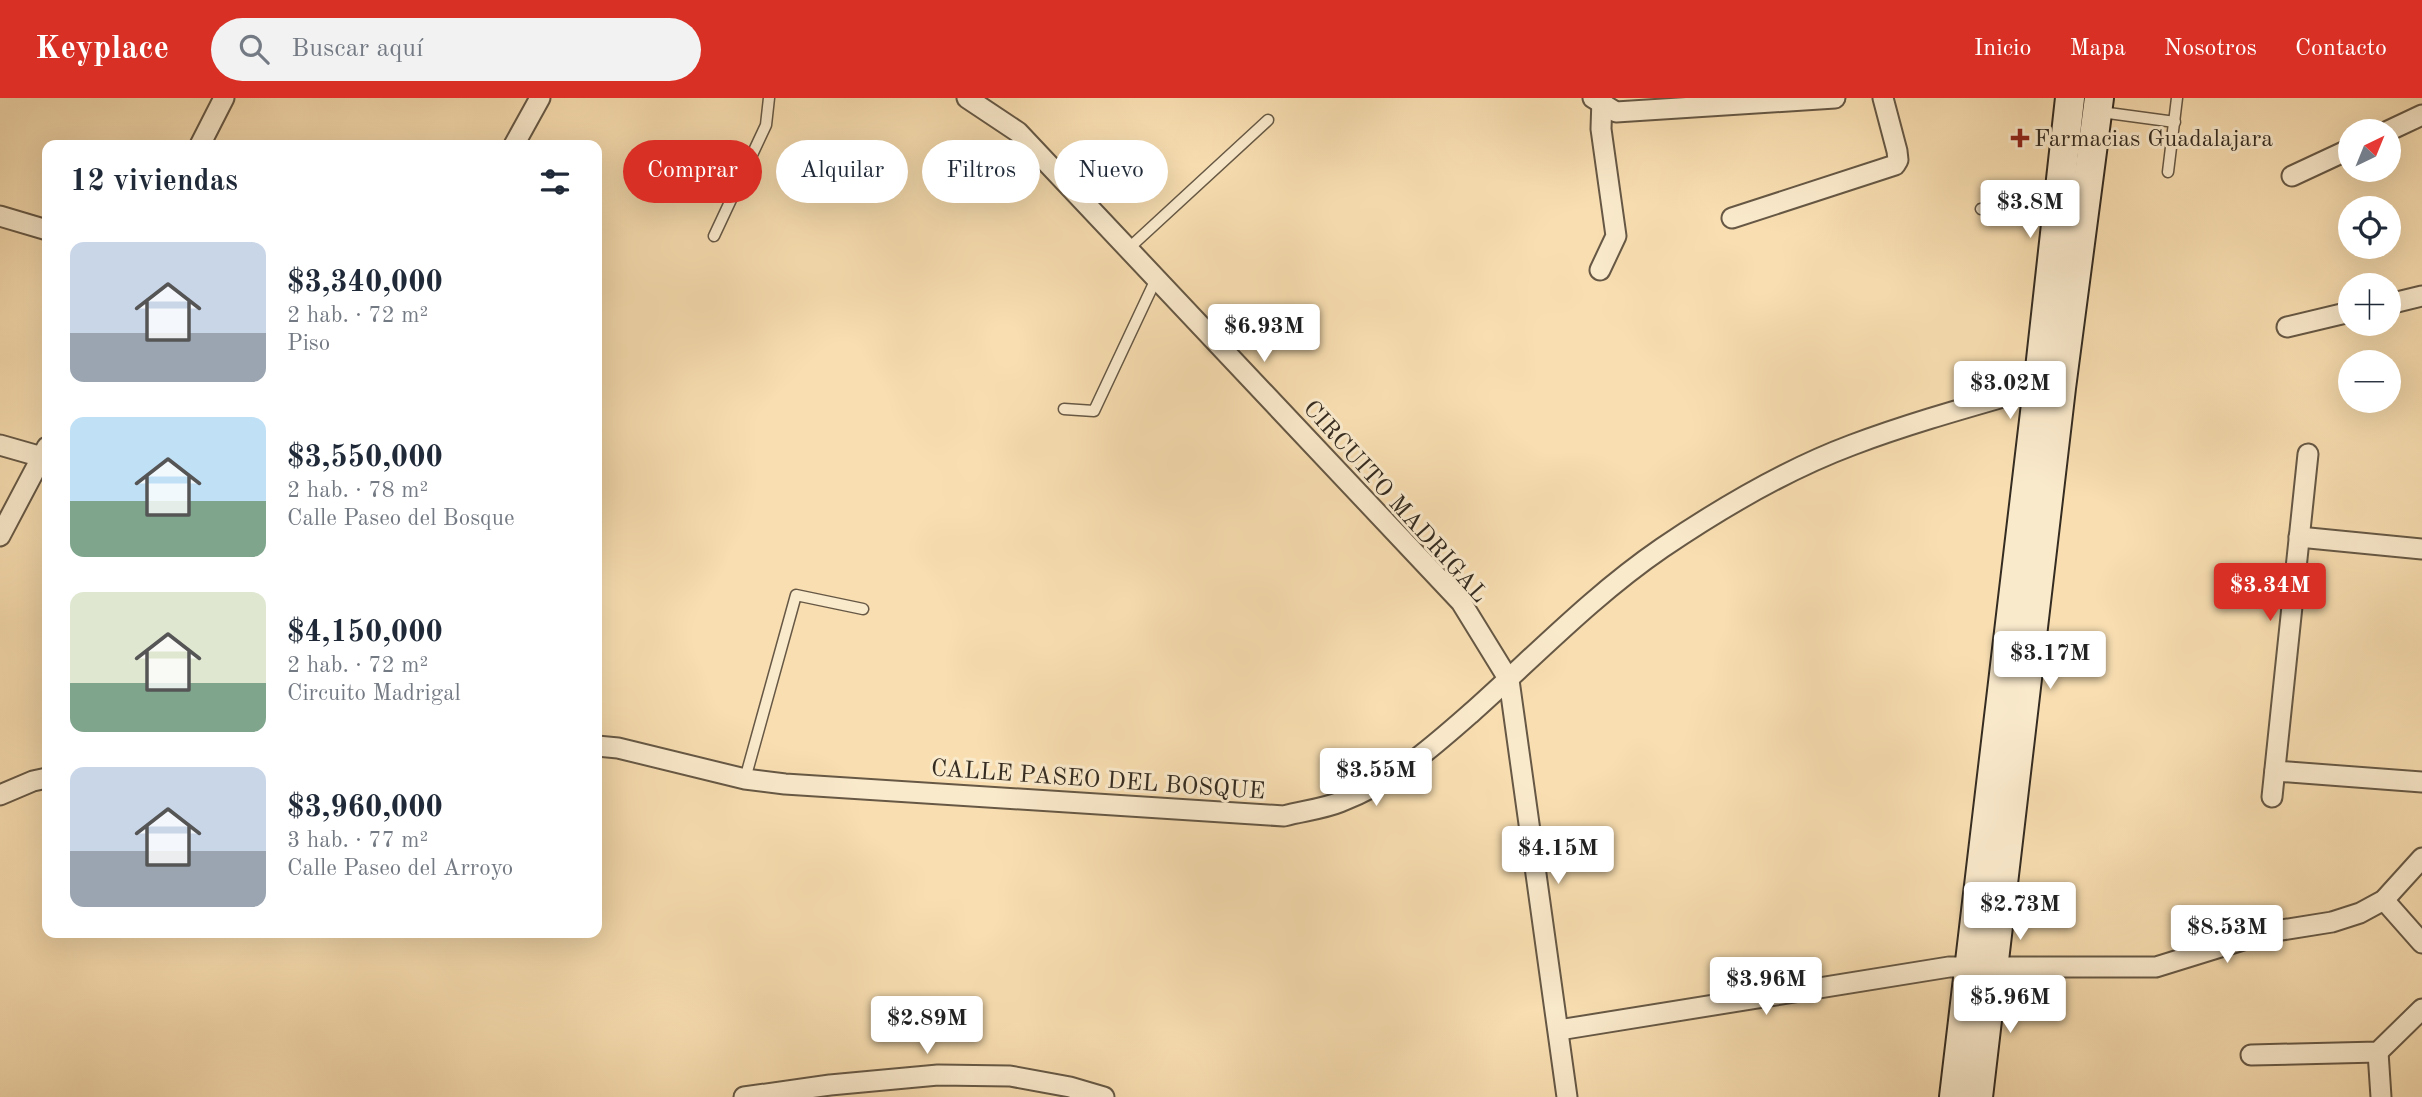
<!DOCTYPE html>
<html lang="es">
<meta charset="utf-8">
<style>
body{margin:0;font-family:"Old Standard TT",serif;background:#f2f2f3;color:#1f2937;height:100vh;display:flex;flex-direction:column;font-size:26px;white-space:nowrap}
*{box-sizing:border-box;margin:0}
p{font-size:23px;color:#747a83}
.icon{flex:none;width:38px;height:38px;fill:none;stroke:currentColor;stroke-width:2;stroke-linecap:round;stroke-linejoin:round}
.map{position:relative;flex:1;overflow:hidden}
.side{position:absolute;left:42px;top:42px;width:560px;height:798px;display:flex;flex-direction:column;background:#fff;border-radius:14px;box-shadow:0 7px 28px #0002}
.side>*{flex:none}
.top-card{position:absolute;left:623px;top:42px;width:665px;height:63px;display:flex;gap:14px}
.needle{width:46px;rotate:43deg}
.tools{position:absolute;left:2338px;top:21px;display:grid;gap:14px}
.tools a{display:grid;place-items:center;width:63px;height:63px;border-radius:50%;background:#fff;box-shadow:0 7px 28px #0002;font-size:35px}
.price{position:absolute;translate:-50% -60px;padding:0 16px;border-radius:7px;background:#fff;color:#222;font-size:23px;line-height:46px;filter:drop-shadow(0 2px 4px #0008)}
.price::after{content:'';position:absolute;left:50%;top:42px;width:21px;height:16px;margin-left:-10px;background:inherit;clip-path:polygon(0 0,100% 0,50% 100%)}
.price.on{background:#d93025;color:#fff}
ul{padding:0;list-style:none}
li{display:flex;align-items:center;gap:21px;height:175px;padding:0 28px}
li span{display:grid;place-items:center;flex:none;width:196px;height:140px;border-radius:14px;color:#555}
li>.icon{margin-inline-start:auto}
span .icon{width:84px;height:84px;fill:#fffc;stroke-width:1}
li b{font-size:30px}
h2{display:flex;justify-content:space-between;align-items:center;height:84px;padding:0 28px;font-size:30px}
.tag{padding:0 24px;border-radius:32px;background:#fff;box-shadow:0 7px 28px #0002;font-size:24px;line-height:63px}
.tag.on{background:#d93025;color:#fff}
header{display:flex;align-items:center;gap:42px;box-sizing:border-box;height:98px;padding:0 35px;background:#d93025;color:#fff}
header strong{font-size:33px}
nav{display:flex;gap:38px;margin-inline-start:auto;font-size:24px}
.search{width:490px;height:63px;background:#f2f2f3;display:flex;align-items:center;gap:18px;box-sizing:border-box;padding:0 24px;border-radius:38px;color:#747a83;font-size:26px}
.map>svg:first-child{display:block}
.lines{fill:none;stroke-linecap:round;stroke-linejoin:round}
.service-casing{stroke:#665845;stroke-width:13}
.minor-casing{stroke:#665845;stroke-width:23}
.secondary-casing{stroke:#352c21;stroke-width:32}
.service{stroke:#faeacc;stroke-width:10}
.minor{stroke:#faeacc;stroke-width:19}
.secondary{stroke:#faeacc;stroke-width:28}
.poi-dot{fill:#8f2418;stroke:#faeacc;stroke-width:2.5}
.labels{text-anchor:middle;stroke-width:6;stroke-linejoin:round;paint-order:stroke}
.poi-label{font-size:24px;fill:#352c21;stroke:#faeacc;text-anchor:start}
.street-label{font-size:24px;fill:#352c21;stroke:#faeacc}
</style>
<header>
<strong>Keyplace</strong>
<div class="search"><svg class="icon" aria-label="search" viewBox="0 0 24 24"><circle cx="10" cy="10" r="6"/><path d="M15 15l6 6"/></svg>Buscar aquí</div>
<nav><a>Inicio</a><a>Mapa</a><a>Nosotros</a><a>Contacto</a></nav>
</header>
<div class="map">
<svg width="2422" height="999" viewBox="0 0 2422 999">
<rect width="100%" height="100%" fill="#f8deb1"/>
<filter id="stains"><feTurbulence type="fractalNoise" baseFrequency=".00286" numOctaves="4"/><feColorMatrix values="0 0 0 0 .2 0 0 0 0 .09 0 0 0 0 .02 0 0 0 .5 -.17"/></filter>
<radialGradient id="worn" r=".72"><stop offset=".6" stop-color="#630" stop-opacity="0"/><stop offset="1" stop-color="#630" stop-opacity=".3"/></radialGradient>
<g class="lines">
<defs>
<g id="service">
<polyline points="2101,14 2175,24"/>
<polyline points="2168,74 2177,0"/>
<polyline points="1981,111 2055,99"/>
<polyline points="714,138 766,27 769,0"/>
<polyline points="1128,151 1268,22"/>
<polyline points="1064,311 1094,313 1156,181"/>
<polyline points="745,681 796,497 863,511"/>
</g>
<g id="minor">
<polyline points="967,0 1018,34 1461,504 1509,582 1567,999"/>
<polyline points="1593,0 1616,14 1835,0"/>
<polyline points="2388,33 2422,17"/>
<polyline points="200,47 224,0"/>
<polyline points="514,47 540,0"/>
<polyline points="2292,78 2350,51"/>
<polyline points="0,118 47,132"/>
<polyline points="1732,120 1895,67 1898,62 1897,53 1883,0"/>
<polyline points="1600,172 1616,138 1601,31 1602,0"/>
<polyline points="2389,206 2422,198"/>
<polyline points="2287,229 2350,214"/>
<polyline points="0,347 42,359"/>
<polyline points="0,438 47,349"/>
<polyline points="2299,439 2422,451"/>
<path d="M597,648L618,650L745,681L785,686L1284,718C1302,713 1323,711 1340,704C1394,683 1428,653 1470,616C1533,560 1592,498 1662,450C1721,410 1785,372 1852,347C1913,324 1976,307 2038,289L2049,290"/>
<polyline points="2275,673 2422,684"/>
<polyline points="0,697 33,683 47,680"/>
<polyline points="2272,699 2308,356"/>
<polyline points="2384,802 2422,845"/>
<polyline points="1559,932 1949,869 2156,869 2269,834 2332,824 2360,815 2384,802 2422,760"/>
<polyline points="2378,954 2381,999"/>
<polyline points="2251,957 2378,954 2422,911"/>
<polyline points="744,999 830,987 938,977 1010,978 1070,989 1104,999"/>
</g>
<g id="secondary">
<polyline points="1954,999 2038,289 2070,0"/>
<polyline points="1978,999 2061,290 2099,0"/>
</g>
</defs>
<use href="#service" class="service-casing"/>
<use href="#minor" class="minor-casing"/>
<use href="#secondary" class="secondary-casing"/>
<use href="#service" class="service"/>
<use href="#minor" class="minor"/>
<use href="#secondary" class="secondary"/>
</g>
<path class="poi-dot" d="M2016.5 29.5h7v7h7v7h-7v7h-7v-7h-7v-7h7z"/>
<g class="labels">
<g class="poi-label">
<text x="2034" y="48">Farmacias Guadalajara</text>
</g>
<g class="street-label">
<text transform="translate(1396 403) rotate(48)" y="8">CIRCUITO MADRIGAL</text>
<text transform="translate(1098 681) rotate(4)" y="8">CALLE PASEO DEL BOSQUE</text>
</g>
</g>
<rect width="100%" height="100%" filter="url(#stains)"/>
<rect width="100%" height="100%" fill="url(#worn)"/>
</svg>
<div class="tools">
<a><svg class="needle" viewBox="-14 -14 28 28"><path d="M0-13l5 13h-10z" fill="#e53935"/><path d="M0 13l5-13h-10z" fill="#747a83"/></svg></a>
<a><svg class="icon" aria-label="locate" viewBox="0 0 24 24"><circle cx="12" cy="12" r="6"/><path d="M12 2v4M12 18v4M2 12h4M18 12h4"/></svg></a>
<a>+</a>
<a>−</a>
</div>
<b class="price" style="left:2030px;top:142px">$3.8M</b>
<b class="price" style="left:1264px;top:266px">$6.93M</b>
<b class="price" style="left:2010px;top:323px">$3.02M</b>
<b class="price on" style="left:2270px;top:525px">$3.34M</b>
<b class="price" style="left:2050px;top:593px">$3.17M</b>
<b class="price" style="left:1376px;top:710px">$3.55M</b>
<b class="price" style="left:1558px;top:788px">$4.15M</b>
<b class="price" style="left:2020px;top:844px">$2.73M</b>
<b class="price" style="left:2227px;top:867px">$8.53M</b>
<b class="price" style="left:1766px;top:919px">$3.96M</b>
<b class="price" style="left:2010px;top:937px">$5.96M</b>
<b class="price" style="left:927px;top:958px">$2.89M</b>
<div class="top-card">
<a class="tag on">Comprar</a>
<a class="tag">Alquilar</a>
<a class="tag">Filtros</a>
<a class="tag">Nuevo</a>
</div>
<section class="side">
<h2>12 viviendas<svg class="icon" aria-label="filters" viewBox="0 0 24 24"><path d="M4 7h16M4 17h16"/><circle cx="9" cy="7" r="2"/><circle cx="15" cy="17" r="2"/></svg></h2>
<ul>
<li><span style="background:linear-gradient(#c9d6e8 65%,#9aa5b1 0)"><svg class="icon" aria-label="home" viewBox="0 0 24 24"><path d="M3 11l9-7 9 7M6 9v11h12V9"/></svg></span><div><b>$3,340,000</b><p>2 hab. · 72 m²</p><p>Piso</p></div></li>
<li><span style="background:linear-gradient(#bfe0f5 60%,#7fa58c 0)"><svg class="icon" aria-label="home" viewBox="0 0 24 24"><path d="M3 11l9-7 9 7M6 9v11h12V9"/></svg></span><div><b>$3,550,000</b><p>2 hab. · 78 m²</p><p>Calle Paseo del Bosque</p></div></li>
<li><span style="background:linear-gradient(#dfe7d0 65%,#7fa58c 0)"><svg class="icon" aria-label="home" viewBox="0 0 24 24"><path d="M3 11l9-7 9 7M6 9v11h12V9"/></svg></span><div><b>$4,150,000</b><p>2 hab. · 72 m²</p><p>Circuito Madrigal</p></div></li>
<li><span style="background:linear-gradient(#c9d6e8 60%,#9aa5b1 0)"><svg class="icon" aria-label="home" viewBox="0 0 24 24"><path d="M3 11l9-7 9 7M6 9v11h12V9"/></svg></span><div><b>$3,960,000</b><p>3 hab. · 77 m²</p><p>Calle Paseo del Arroyo</p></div></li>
</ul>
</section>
</div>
